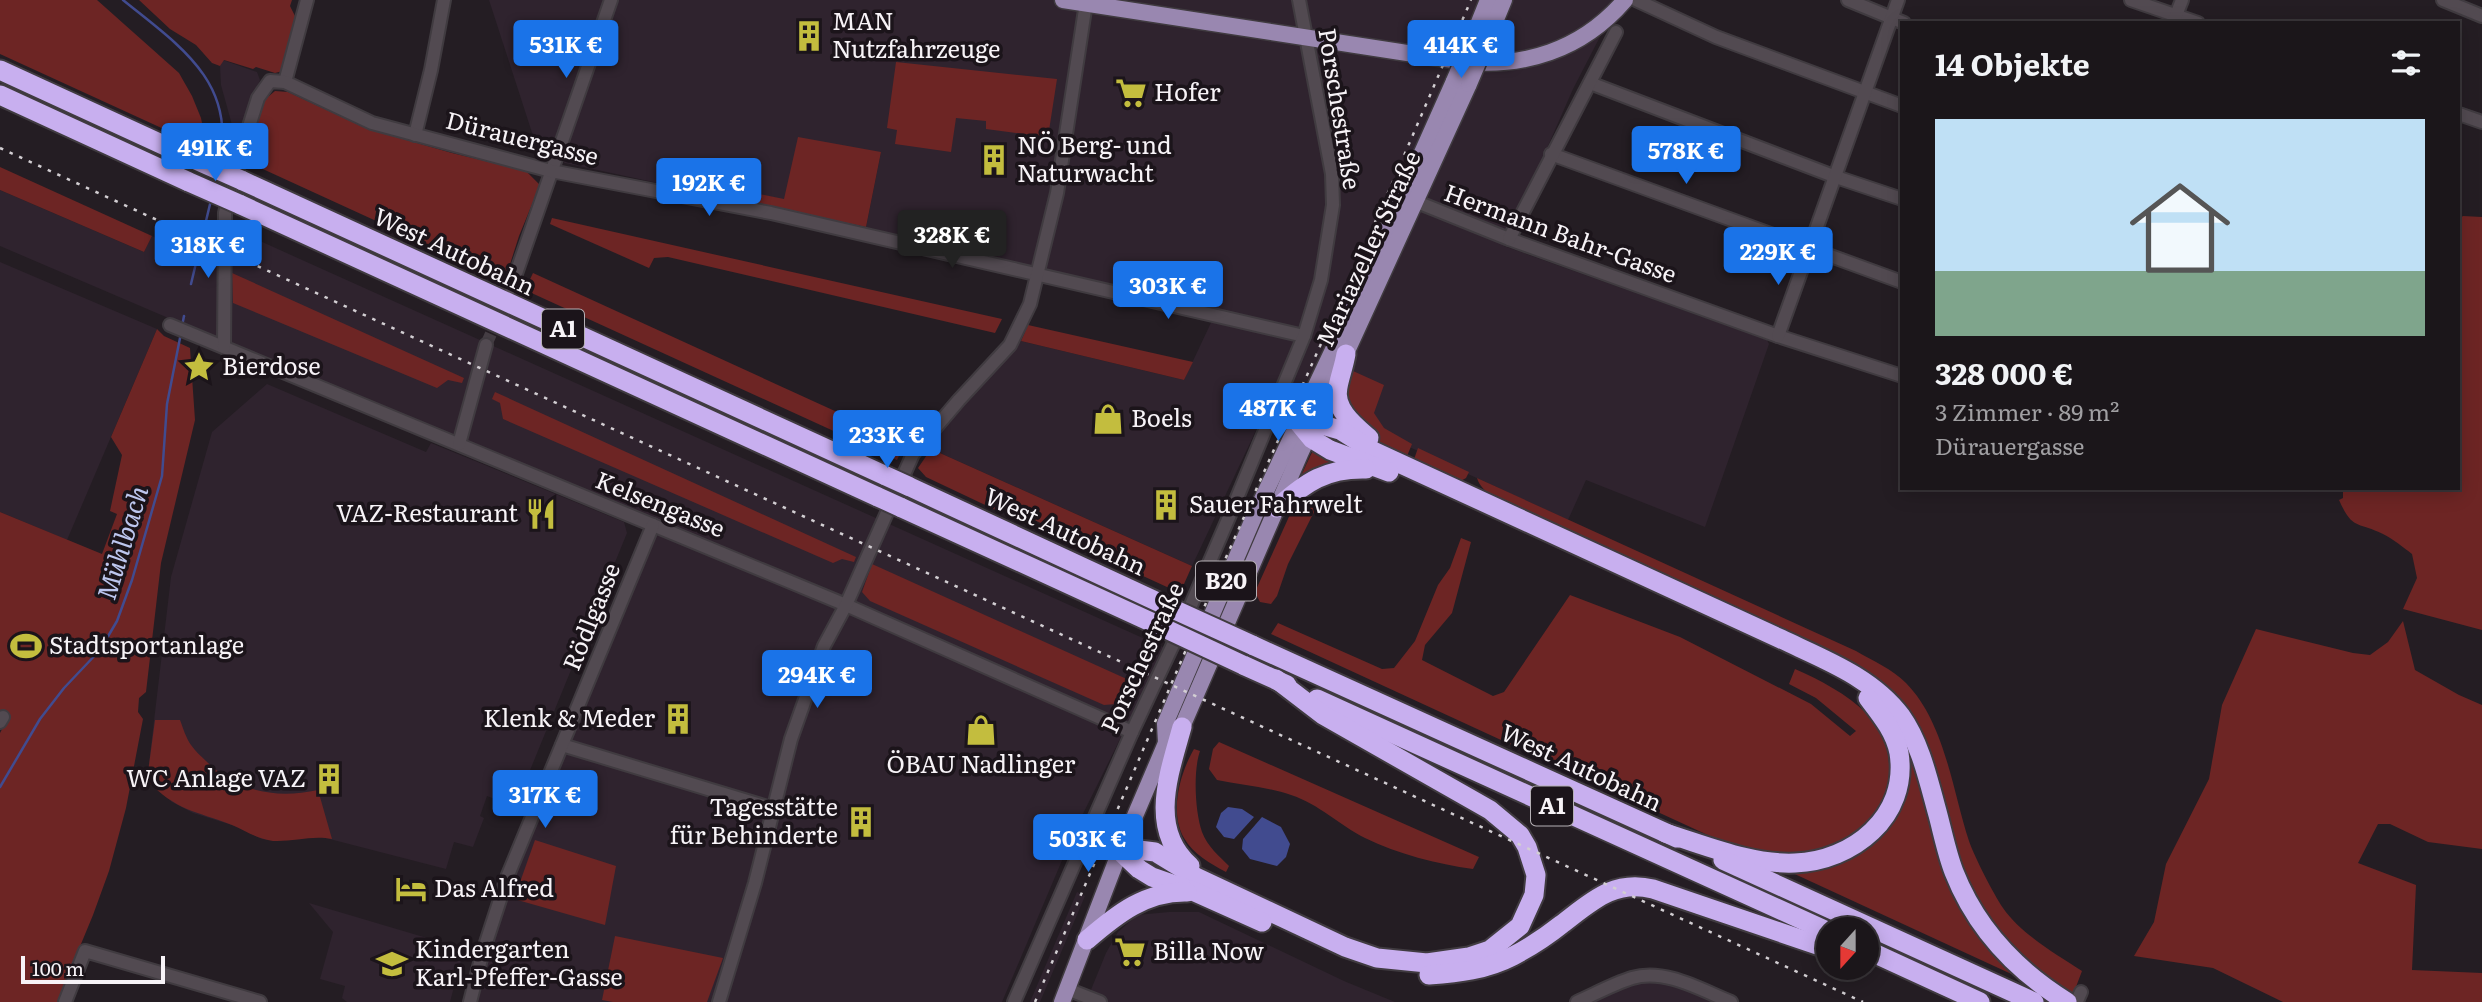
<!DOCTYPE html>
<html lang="de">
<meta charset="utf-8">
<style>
body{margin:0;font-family:Literata,serif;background:#282327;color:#f1f3f6;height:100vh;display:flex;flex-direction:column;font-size:26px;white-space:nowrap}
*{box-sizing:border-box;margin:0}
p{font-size:23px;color:#a09fa2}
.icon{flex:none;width:38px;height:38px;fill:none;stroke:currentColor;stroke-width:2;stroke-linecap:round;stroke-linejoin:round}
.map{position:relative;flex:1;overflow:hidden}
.drawer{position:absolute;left:1900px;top:21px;width:560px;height:469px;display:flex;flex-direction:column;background:#1b161a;border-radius:0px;box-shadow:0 4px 18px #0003,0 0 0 2px #393539}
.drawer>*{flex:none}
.needle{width:46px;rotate:201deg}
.tools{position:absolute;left:1816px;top:917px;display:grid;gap:14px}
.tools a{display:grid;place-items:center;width:63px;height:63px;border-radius:50%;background:#1b161a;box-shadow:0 4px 18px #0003,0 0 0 2px #393539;font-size:35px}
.scale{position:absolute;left:21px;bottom:18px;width:144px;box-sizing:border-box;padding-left:7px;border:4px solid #f7f3f7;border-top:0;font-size:19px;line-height:24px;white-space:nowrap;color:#f7f3f7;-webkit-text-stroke:5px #1b141a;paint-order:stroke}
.price{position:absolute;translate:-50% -60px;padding:0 16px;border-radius:7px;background:#1a73e8;color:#fff;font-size:23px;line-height:46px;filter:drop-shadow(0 2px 4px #0008)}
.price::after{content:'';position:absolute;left:50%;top:42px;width:21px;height:16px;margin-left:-10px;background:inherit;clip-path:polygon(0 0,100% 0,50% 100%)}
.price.active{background:#222;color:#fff}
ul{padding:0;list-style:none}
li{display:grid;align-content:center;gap:14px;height:371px;padding:0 35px}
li+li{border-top:2px solid #393539}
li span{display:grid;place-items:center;height:217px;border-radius:0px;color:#555}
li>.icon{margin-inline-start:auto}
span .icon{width:126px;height:126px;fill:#fffc;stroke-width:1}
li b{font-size:30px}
h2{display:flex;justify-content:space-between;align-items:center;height:84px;padding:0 35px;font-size:30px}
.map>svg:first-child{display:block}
.built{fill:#2f232e}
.green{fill:#6d2524}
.water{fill:#414b8f}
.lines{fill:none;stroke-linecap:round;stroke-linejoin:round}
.stream{stroke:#414b8f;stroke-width:2.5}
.minor-tunnel{stroke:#443d43;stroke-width:12;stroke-dasharray:12 6;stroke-linecap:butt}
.minor-casing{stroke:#403b40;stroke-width:16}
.major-casing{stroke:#403b40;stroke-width:19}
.highway-casing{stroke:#403b40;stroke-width:23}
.minor{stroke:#524a51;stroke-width:12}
.major{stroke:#9987b0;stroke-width:16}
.highway{stroke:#c8afef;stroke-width:19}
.rail{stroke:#d2ced2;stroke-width:2.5;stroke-dasharray:3.5 7;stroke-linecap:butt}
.major-bridge-casing{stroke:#403b40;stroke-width:19;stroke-linecap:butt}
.highway-bridge-casing{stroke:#403b40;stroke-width:23;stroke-linecap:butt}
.major-bridge{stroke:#9987b0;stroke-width:16}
.highway-bridge{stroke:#c8afef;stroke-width:19}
.labels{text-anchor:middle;stroke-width:7;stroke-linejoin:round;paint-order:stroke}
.shield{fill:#1b141a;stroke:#b5b0b5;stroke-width:2}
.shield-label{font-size:23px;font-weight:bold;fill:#f7f3f7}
.poi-label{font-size:24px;fill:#f7f3f7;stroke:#1b141a;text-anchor:start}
.street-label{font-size:24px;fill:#f7f3f7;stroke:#1b141a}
.water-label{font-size:26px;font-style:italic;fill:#bdc6ee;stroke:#1b141a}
</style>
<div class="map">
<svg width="2482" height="1002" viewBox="0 0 2482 1002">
<rect width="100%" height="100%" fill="#241d23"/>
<g class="built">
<polygon points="489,0 1619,0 1573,89 1504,246 1767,340 1769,344 1705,527 1586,480 1568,520 1277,386 1192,566 931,449 941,431 1021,341 1184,380 1217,310 866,227 881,152 785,200 730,188 727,198 565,163 536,145"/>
<polygon points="223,60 257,72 260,80 237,143 221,85 220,66"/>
<polygon points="0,190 144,252 152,236 231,272 231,228 1165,648 1074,832 1002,1002 473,1002 509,875 655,526 0,246"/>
<polygon points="0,262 157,329 67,540 0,512"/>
<polygon points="267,384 426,452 431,443 624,522 627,533 515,807 487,796 480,816 484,818 473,847 454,842 446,869 318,836 276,841 262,839 235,826 193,813 172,802 147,780 171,577 212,432"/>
<polygon points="1077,892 1085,896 1040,1002 1030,1002"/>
<polygon points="309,903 464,949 450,1002 347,1002 342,998 345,986 320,979 333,932"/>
<polygon points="1169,912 1199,912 1344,981 1395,1002 1086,1002 1106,953 1118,932 1137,915"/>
<polygon points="1649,982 1675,986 1715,1002 1590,1002 1628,985"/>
</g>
<g class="green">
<polygon points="0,0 97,0 179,73 192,96 201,118 204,133 203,147 0,54"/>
<polygon points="139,0 292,0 290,6 297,20 283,71 275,73 256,67 253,69 224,60 220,66 212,63 196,45 170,29"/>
<polygon points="896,62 1057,79 1048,137 986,129 986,121 956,118 951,152 895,144 897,130 887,128"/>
<polygon points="275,91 288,92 368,129 452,153 526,171 540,185 519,236 505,280 243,160 263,101"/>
<polygon points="798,137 881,152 866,227 727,198 730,188 784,199"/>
<polygon points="0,167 152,236 144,252 0,190"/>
<path d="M2463,216L2482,217V630L2403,609L2417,578L2412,554C2403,547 2393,539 2383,534C2357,521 2353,531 2339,500L2343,498V488H2459V219Z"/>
<polygon points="552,218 1002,319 995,333 668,257 654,258 649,268 550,224"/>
<polygon points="232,273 464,378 462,383 448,380 437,388 233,303"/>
<polygon points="533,273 905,443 897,460 525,290"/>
<polygon points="1028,325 1193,362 1184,380 1021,341"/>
<polygon points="157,329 164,336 190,348 195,420 161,563 146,692 139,698 138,712 143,719 126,808 109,871 93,915 57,1002 0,1002 0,733 7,720 0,715 0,512 102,554 117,514 110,511 122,455 111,437"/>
<path d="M1353,371L1384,385L1374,413L1384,428L1412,444L1405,461C1383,447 1344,422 1345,392C1345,385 1350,377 1353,371Z"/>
<polygon points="495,392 856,557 854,562 842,559 833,563 503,419 500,403 492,399"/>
<polygon points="1315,446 1359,464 1298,482"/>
<polygon points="1418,448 1469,472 1466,478 1459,482 1412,465"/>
<polygon points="931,449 1192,566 1180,593 1093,553 1086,544 1013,510 1000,512 926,477 918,468"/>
<path d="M1477,478L1856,651C1873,661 1892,669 1906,683C1945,723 1952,789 1969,841C1975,858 1993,893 2003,908C2021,934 2056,954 2082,971L2071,1000L2029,969L1975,906L1899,708L1520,511C1505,503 1482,495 1477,478Z"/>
<polygon points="1304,498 1313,499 1316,508 1288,564 1277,596 1271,604 1260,602 1255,592 1292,510"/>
<path d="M1461,538L1471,542L1452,613L1425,645L1422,660L1493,696L1504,692L1570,595L1680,637L1811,704L1850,736L1856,731L1816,698L1789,684L1795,669C1820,680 1847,694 1867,714C1906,753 1891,822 1842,845C1801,864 1751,850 1712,837L1271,634L1278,623L1382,669L1394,668L1415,641L1438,585L1450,568Z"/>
<polygon points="872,564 1140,685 1136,696 1116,704 1104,705 870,601 862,592"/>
<polygon points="2403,621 2415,670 2459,695 2482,705 2482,849 2428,842 2390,824 2378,824 2358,863 2416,885 2412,970 2482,973 2482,1002 2283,1002 2213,968 2134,956 2154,922 2166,864 2209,779 2222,705 2256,629 2353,653 2370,655 2388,642"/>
<path d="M155,720H180C183,728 186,738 191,745C195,751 201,756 206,761C237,792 276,799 318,790L332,839C312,835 293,842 273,841C257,839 246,831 232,825C196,811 176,811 147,780Z"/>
<polygon points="1909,739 1950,874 2020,978 1786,870 1871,841"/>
<path d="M1219,742L1479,857L1473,869C1437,864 1398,854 1365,838C1339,825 1319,804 1291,795C1268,787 1241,785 1217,780L1209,769L1213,749Z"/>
<path d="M1194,749L1200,751C1193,771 1195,812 1202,832C1207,846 1220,857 1229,866L1226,872C1211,864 1193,854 1184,838C1169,812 1180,773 1194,749Z"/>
<polygon points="535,840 616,866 605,925 514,899"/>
<polygon points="615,936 723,958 707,1002 613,1002 602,1000"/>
</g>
<g class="water">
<polygon points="1228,807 1242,809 1254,817 1234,839 1224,837 1216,827 1221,813"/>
<polygon points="1262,817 1281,827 1290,844 1286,857 1277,866 1250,859 1242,849 1243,839"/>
</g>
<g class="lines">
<g class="stream">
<path d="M123,0C177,44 238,82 219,163"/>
<polyline points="191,284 211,200"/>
<polyline points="182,326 184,316"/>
<polyline points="0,787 40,719 64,688 100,650 117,621 132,580 162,476 167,404 181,333"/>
</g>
<polyline class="minor-tunnel" points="486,345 508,295"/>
<defs>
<g id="minor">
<polyline points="1636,0 1716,37 1902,106"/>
<polyline points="1848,0 1904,23"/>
<polyline points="2131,0 2198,23"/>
<polyline points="2443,0 2482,16"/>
<polyline points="2173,23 2182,0"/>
<polyline points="285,82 307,0"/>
<polyline points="1590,83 1836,177 1902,199"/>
<polyline points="2459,114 2482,122"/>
<polyline points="415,135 431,70 444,0"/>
<polyline points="1551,154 1902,282"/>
<polyline points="1407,198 1509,239 1778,336 1902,376"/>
<polyline points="1509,239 1616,32"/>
<polyline points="511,288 611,0"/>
<polyline points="170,325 846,605 1132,732"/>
<polyline points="1778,336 1898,0"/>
<polyline points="224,347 225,213 238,161 258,98 270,81 285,82 372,123 551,171 771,213 1304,336"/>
<polyline points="459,444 486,345"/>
<polyline points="0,722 3,717"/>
<polyline points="562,745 774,809"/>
<polyline points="1067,989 1100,1002"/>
<polyline points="2077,1001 2081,992"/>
<polyline points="65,1002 85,951 260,1002"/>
<polyline points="470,1002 482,955 508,875 653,525"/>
<polyline points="719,1002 755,883 791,739 824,646 846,605 913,454 959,400 1010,345 1030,304 1057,193 1086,3"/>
<polyline points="1014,1002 1132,732 1185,619 1232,510 1304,336 1321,280 1333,205 1332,174 1299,0"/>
<path d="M1577,1002C1595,994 1613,984 1632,978C1665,968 1701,990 1731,1002"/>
</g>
<g id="major">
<path d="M1063,0L1459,61C1523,69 1582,50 1625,0"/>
<polyline points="1473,37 1488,0"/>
<polyline points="1488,39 1504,0"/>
<polyline points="1166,743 1165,724 1256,512 1350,314 1454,81"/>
<polyline points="1062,1002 1120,851 1166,743 1182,727 1300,454 1469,84"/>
</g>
<g id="highway">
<polyline points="0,70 196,160"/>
<polyline points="0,95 189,182"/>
<polyline points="241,180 886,476"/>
<polyline points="239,204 878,497"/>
<path d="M1346,354C1344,366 1340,376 1338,387C1333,409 1355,426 1369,438"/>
<path d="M1298,422L1319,424L1340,430L1375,452L1781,639C1823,659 1872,677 1901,716C1921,744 1929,783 1938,815C1943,834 1947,854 1954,872C1976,928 2017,971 2067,1002"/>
<polyline points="1298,422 1312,439 1330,450 1389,472"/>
<polyline points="908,486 1173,609"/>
<polyline points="900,507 1164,628"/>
<path d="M1277,508C1306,482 1326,468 1366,469"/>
<polyline points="1252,645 1677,838"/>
<polyline points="1243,665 1287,685"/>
<polyline points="1317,699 1829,932"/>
<path d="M1182,727C1169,774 1148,829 1190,866"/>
<path d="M1665,833C1705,845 1751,865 1795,863C1852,861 1909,817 1899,753C1895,732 1881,715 1868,698"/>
<polyline points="1120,851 1139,850 1155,852 1196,877 1345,947 1377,958 1427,963 1469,957 1490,950 1520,926 1534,895 1536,875 1527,847 1520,835 1490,810 1323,715 1276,679"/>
<polyline points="1120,851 1139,869 1152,877 1195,892 1262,922"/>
<polyline points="1723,860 2034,1002"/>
<path d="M1087,940C1117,914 1146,891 1187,892"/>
<polyline points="1867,950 1980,1002"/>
<path d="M1429,975C1458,973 1486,970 1513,956C1530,947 1547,936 1562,924C1591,902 1614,879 1653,889L1829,949"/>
</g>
</defs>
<use href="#minor" class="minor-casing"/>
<use href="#major" class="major-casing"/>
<use href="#highway" class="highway-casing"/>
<use href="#minor" class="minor"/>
<use href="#major" class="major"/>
<use href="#highway" class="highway"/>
<g class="rail">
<polyline points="0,148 1863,1002"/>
<polyline points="1035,1002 1212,589 1384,202 1471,0"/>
</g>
<defs>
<g id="major-bridge">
<polyline points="1454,81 1473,37"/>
<polyline points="1469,84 1488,39"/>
</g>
<g id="highway-bridge">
<polyline points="196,160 241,180"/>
<polyline points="189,182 239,204"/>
<polyline points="886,476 908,486"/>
<polyline points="878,497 900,507"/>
<polyline points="1173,609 1252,645"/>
<polyline points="1164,628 1243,665"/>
</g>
</defs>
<use href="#major-bridge" class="major-bridge-casing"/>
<use href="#highway-bridge" class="highway-bridge-casing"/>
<use href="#major-bridge" class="major-bridge"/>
<use href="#highway-bridge" class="highway-bridge"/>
</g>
<defs>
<symbol id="building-bare" viewBox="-9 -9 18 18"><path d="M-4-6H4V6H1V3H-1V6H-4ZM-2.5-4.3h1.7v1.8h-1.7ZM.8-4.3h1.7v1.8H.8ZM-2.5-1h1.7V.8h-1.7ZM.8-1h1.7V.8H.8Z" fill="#c3bd3e" stroke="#1b141a" stroke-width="2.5" paint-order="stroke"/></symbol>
<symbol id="supermarket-bare" viewBox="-9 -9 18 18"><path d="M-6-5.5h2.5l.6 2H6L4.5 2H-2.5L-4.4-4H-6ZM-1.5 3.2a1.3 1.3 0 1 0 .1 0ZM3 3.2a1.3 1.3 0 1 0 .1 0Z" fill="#c3bd3e" stroke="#1b141a" stroke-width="2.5" paint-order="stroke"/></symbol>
<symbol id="sight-bare" viewBox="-9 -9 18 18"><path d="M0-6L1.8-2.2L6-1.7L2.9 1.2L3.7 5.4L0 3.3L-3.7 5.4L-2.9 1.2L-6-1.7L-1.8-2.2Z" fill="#c3bd3e" stroke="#1b141a" stroke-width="2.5" paint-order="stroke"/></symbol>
<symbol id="shop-bare" viewBox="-9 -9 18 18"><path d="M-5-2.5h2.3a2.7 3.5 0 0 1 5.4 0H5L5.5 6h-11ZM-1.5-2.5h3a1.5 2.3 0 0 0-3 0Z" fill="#c3bd3e" stroke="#1b141a" stroke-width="2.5" paint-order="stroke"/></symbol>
<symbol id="restaurant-bare" viewBox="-9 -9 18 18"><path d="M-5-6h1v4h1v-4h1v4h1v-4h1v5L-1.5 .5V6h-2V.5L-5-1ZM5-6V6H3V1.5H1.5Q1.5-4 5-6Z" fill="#c3bd3e" stroke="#1b141a" stroke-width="2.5" paint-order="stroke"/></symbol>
<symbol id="stadium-bare" viewBox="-9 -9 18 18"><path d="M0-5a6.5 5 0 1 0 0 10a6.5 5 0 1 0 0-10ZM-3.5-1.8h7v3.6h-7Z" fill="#c3bd3e" stroke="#1b141a" stroke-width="2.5" paint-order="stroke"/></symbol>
<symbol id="hotel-bare" viewBox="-9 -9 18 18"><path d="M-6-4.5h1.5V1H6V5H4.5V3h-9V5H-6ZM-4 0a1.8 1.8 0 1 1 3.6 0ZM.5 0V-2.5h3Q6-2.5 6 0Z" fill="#c3bd3e" stroke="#1b141a" stroke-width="2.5" paint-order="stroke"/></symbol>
<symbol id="school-bare" viewBox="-9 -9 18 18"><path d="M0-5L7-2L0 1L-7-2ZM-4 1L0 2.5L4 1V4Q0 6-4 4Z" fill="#c3bd3e" stroke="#1b141a" stroke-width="2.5" paint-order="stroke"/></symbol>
</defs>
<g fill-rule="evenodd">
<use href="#building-bare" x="787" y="14" width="44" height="44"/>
<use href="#supermarket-bare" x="1109" y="71" width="44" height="44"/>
<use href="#building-bare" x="972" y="138" width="44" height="44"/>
<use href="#sight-bare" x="177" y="345" width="44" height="44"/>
<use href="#shop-bare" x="1086" y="397" width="44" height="44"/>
<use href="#building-bare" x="1144" y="483" width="44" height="44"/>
<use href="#restaurant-bare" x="519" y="492" width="44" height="44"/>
<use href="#stadium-bare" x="4" y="624" width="44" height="44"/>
<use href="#building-bare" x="656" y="697" width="44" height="44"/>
<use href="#shop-bare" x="959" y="708" width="44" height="44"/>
<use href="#building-bare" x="307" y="757" width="44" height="44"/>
<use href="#building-bare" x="839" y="800" width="44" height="44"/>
<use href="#hotel-bare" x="389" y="867" width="44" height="44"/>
<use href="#supermarket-bare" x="1108" y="930" width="44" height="44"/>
<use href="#school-bare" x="370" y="942" width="44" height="44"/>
</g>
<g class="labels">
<g class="shield">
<rect x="542" y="309.5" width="42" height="39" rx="5"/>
<rect x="1196" y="561.5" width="60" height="39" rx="5"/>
<rect x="1531" y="786.5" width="42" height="39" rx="5"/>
</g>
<g class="shield-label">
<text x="563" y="337">A1</text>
<text x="1226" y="589">B20</text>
<text x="1552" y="814">A1</text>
</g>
<g class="poi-label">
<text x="832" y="30">MAN<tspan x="832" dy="28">Nutzfahrzeuge</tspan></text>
<text x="1154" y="101">Hofer</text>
<text x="1017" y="154">NÖ Berg- und<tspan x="1017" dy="28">Naturwacht</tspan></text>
<text x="222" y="375">Bierdose</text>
<text x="1131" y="427">Boels</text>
<text x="1189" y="513">Sauer Fahrwelt</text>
<text x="518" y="522" text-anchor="end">VAZ-Restaurant</text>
<text x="49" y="654">Stadtsportanlage</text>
<text x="655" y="727" text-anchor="end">Klenk &amp; Meder</text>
<text x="981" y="773" text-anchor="middle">ÖBAU Nadlinger</text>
<text x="306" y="787" text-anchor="end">WC Anlage VAZ</text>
<text x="838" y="816" text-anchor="end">Tagesstätte<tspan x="838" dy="28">für Behinderte</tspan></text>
<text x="434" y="897">Das Alfred</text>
<text x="415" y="958">Kindergarten<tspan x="415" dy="28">Karl-Pfeffer-Gasse</tspan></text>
<text x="1153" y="960">Billa Now</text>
</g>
<g class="street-label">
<text transform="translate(1339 109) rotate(81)" y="8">Porschestraße</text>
<text transform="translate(522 139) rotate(14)" y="8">Dürauergasse</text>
<text transform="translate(1560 234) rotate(20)" y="8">Hermann Bahr-Gasse</text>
<text transform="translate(1369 249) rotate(-65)" y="8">Mariazeller Straße</text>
<text transform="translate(454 252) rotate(25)" y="8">West Autobahn</text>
<text transform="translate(660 505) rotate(22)" y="8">Kelsengasse</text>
<text transform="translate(1065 532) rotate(25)" y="8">West Autobahn</text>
<text transform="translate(592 617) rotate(-68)" y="8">Rödlgasse</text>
<text transform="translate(1143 658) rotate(-65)" y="8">Porschestraße</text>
<text transform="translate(1581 768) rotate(25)" y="8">West Autobahn</text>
</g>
<g class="water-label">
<text transform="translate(123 543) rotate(-73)" y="9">Mühlbach</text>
</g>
</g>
</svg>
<div class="tools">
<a><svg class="needle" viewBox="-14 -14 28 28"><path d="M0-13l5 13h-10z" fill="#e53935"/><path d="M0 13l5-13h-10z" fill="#a09fa2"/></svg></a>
</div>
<div class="scale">100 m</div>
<b class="price" style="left:566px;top:80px">531K €</b>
<b class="price" style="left:1461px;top:80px">414K €</b>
<b class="price" style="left:215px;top:183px">491K €</b>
<b class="price" style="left:1686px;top:186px">578K €</b>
<b class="price" style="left:709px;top:218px">192K €</b>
<b class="price active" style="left:952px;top:270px">328K €</b>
<b class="price" style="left:208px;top:280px">318K €</b>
<b class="price" style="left:1778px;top:287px">229K €</b>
<b class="price" style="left:1168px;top:321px">303K €</b>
<b class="price" style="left:1278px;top:443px">487K €</b>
<b class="price" style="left:887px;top:470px">233K €</b>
<b class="price" style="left:817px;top:710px">294K €</b>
<b class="price" style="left:545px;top:830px">317K €</b>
<b class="price" style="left:1088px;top:874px">503K €</b>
<section class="drawer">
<h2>14 Objekte<svg class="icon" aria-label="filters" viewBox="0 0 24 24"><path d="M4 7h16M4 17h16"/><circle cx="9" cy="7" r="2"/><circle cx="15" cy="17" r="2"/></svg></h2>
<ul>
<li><span style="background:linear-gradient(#bfe0f5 70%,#7fa58c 0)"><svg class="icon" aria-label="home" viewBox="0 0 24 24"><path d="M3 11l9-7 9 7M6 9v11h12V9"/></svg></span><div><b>328 000 €</b><p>3 Zimmer · 89 m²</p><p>Dürauergasse</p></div></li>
</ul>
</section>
</div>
